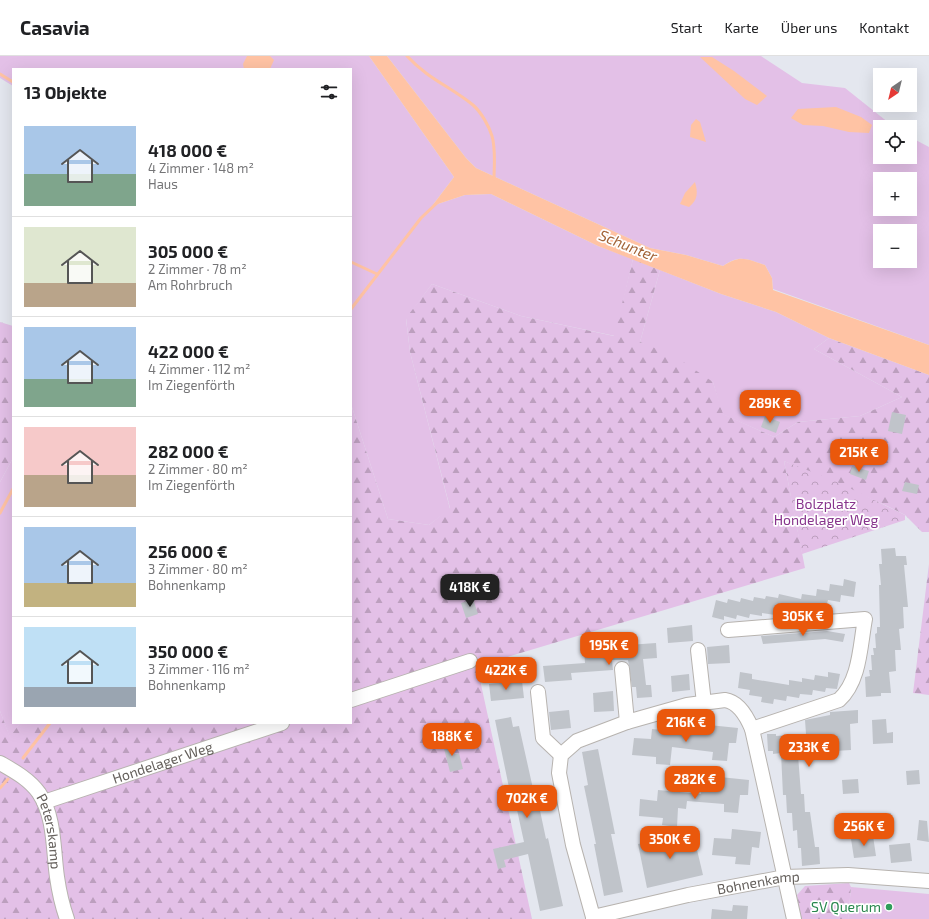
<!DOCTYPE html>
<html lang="de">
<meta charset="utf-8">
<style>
body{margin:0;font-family:"Exo 2",sans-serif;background:#f2f2f2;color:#202124;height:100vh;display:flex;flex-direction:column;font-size:15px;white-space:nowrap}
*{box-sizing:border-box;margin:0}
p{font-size:13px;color:#757577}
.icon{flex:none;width:22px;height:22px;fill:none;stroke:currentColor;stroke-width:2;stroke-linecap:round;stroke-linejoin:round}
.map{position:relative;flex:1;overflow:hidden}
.panel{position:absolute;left:12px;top:12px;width:340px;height:656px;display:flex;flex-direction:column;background:#fff;border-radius:0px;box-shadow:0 4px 16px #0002}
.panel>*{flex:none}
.needle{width:26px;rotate:215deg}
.controls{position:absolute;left:873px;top:12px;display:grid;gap:8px}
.controls a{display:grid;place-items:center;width:44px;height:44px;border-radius:0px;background:#fff;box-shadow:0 4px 16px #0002;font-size:20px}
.price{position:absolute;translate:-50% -34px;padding:0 9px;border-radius:8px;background:#ea580c;color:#fff;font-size:13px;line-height:26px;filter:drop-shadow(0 1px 2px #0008)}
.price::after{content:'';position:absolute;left:50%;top:24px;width:12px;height:9px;margin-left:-6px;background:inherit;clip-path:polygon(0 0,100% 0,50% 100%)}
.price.selected{background:#222;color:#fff}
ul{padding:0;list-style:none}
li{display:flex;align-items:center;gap:12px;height:100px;padding:0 12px}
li+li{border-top:1px solid #e0e0e0}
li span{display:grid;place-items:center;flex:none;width:112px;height:80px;border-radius:0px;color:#555}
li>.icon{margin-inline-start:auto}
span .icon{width:48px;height:48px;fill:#fffc;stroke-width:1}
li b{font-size:17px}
h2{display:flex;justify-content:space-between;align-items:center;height:48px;padding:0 12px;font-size:17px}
header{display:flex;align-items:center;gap:24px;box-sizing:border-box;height:56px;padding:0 20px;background:#fff;border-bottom:1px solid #e0e0e0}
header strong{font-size:19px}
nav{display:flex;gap:22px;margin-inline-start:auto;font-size:14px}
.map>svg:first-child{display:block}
.green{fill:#e3c0e7;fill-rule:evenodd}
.forest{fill:url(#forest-firs)}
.park{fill:url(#park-crowns)}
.water{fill:#ffc3a4}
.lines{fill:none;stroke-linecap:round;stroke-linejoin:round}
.stream{stroke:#ffc3a4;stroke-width:3}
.building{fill:#c0c4ca}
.minor-casing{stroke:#b7b3af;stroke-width:16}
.minor{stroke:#fff;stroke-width:14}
.leisure-dot{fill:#2e9e5b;stroke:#fff;stroke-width:1.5}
.labels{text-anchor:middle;stroke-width:3.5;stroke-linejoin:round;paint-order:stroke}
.park-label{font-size:14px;fill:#87348c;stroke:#fff}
.street-label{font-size:14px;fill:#65605c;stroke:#fff}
.leisure-label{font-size:14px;fill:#27864d;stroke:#fff;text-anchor:end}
.water-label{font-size:15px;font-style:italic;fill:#a36438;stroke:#fff}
</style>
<header>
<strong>Casavia</strong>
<nav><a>Start</a><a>Karte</a><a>Über uns</a><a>Kontakt</a></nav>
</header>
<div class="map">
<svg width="929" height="863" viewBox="0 0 929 863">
<defs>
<pattern id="forest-firs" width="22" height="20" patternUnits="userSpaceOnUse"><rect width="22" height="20" fill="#e3c0e7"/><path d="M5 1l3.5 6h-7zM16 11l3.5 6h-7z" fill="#bc9fbe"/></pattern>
<pattern id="park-crowns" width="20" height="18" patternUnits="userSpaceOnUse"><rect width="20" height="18" fill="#e3c0e7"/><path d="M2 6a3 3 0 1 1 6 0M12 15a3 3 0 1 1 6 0" fill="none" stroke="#bc9fbe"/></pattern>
</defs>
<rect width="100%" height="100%" fill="#e4e7ef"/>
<g class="green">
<polygon points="0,0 369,0 454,121 432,150 465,139 491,138 598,190 633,203 615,280 521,260 432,228 406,263 410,296 450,453 429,469 388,463 351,348 351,13 13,13 13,30 0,22"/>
<path d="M387,0H761L802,27L845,32L894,71H880V101H910V81L929,91V289L773,233L772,222L765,209C747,203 739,198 723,210L686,199L650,192L476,112L466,102ZM880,123H910V153H880ZM880,175H910V205H880Z"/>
<polygon points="660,214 721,238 776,256 829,282 814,293 902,341 860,360 798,366 774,381 722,358 713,326 640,286"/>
<polygon points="13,402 13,667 20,667 10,682 0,655 0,426"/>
<polygon points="851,831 929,838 929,863 848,863"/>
</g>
<g class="forest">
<polygon points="633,203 660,214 640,286 673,299 713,326 723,358 774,381 798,366 860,360 902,341 814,293 829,282 929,319 929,476 922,476 905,459 885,449 784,405 805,512 477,610 532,863 0,863 0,655 10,681 20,667 351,667 351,348 388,463 429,469 450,452 410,296 406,262 432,228 521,260 614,280"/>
<polygon points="0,266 13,270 13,402 0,426"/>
<polygon points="929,508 929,639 913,637"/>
<polygon points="849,827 851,831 848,863 801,863 797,839 805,830"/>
</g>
<polygon class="park" points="784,405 835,425 905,459 905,464 802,498"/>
<g class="water">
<polygon points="247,0 270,0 274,4 270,13 244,13 243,8"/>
<path d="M369,0H387L466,102L476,112L650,192L686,199L723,210C740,198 747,203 765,209L772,222L773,234L929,289V319L829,282L776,256L721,238L598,190L491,138L465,139L432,150L454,121Z"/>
<polygon points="700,1 712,1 734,15 767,40 757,49 745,43"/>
<polygon points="836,51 861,61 872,69 869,77 849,76 823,70 803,69 791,62 798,53"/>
<polygon points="696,63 700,66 706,86 690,81 691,69"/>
<path d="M695,126C698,136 698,144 689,151L680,148L685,137Z"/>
</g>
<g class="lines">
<g class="stream">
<path d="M407,0C428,23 451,31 473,49C481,56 489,70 492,80C496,94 494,109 494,123"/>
<polyline points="0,18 13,26"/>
<polyline points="351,206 377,218"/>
<polyline points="351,253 421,162 438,146"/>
<polyline points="0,457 13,433"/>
<polyline points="23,702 50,667"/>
<polyline points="0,732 8,723"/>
</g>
</g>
<g class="building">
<polygon points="892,356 906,359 902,378 888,375"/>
<polygon points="765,360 780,366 776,377 761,371"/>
<polygon points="852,410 869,415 866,424 850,418"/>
<polygon points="905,426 919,429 917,438 902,435"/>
<polygon points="895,492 896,500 906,500 907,509 904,509 908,551 903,551 904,572 899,573 901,594 895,594 896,615 889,616 891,637 881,637 881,640 866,641 865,621 870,620 869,614 872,614 871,599 874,599 873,592 876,592 875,578 877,577 877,571 880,571 879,529 881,529 879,508 882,508 881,493"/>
<polygon points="844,523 856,526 854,541 841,539 840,546 828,544 826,551 814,549 813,556 789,552 788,558 776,555 775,559 762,557 762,560 750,558 749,562 737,559 736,563 724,560 724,564 712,561 716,544 727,547 728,543 740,546 741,542 753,545 754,541 765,543 766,540 778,542 779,538 801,543 802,538 816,540 817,533 829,535 830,528 843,530"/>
<polygon points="473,543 478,558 466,562 461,547"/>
<polygon points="692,569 693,585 668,587 667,572"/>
<polygon points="827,575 845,578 843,586 825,583 763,588 761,580"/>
<polygon points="656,587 657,602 643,603 646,629 651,629 652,641 637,642 636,631 632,631 628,604 612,604 613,614 571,617 572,624 545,626 543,610 585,607 584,593 603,592 603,595 621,594 629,593 628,589"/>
<polygon points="729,589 730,607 708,608 707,591"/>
<polygon points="740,616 752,618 752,623 789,629 789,624 802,626 802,622 814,624 815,619 828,621 828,616 840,618 837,633 826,632 825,636 813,634 812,639 800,638 799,642 787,640 786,645 774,643 773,648 761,646 762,641 749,639 750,634 738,632"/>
<polygon points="689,618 690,634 672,636 671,620"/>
<polygon points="522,625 524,642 491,645 489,628"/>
<polygon points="613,635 614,655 594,656 593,637"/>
<polygon points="569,654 571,672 551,674 549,656"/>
<polygon points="858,654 858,667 850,668 851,694 835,695 835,697 798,699 801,738 804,738 805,756 810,756 815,791 819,791 820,808 802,810 801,792 798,792 797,774 793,775 792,757 787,757 786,739 783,739 781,697 773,698 773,695 768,695 767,678 776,678 776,680 806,678 805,664 830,659 830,656"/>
<polygon points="511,661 513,671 519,670 536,746 538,745 546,783 548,782 563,850 540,855 528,798 504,804 506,811 498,813 493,793 524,786 514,740 511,741 495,664"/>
<polygon points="886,663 887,677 893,676 893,687 873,688 872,664"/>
<polygon points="709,669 738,672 736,687 729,687 727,705 712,704 713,696 672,691 670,709 656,708 656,701 632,699 634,682 651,683 652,673 708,679"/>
<polygon points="451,683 455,698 459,697 463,713 450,716 442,685"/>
<polygon points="598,693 615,778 611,778 623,836 604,840 594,788 596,788 584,730 588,729 582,696"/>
<polygon points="919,714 920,728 907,729 906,715"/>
<polygon points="720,721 749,724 748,739 740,739 738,757 724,756 724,748 687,745 686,753 678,752 677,771 662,769 663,762 639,760 640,743 657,745 658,734 701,738 702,730 719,731"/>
<polygon points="858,723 859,737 843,738 842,724"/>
<polygon points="891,757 893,770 877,772 875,760"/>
<polygon points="919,764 927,765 929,786 917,784"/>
<polygon points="732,773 761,776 759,792 752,791 750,809 735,808 736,801 712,799 714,782 731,783"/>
<polygon points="693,777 703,819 647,832 638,788"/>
<polygon points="873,780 876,800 854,802 851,783"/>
<polygon points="910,787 912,805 891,807 889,789"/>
<polygon points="733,849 748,850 747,863 711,863 712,853 732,855"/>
</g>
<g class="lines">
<defs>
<g id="minor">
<path d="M728,574L865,563C860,590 860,625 839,644L752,673"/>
<polyline points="698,594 704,647"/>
<polyline points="622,613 627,666"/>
<polyline points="538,636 543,682 561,699"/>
<polyline points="351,644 470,605"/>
<path id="s1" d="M0,707C14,715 29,723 39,737C55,761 53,793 57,821C59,835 62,849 67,863"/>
<path id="s2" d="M44,746L282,667"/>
<path d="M593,861L573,789L559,717L561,699L577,685L627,666L687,649L725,644C739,646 747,661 752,673L794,863"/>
<path id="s3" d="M593,863V861L688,839L785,821L848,819L929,825"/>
</g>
</defs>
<use href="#minor" class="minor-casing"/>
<use href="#minor" class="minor"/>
</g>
<circle class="leisure-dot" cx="889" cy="851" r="4"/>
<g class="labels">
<g class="park-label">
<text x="826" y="453">Bolzplatz<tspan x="826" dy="16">Hondelager Weg</tspan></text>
</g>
<g class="street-label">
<text dy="5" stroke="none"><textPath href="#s2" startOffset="125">Hondelager Weg</textPath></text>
<text dy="5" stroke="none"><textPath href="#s1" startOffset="90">Peterskamp</textPath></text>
<text dy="5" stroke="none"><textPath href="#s3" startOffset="171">Bohnenkamp</textPath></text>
</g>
<g class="leisure-label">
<text x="881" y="856">SV Querum</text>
</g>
<g class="water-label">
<text transform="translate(628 190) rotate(22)" y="5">Schunter</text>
</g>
</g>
</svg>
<div class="controls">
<a><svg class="needle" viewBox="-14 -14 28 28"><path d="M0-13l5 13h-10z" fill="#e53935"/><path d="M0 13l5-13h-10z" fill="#757577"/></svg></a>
<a><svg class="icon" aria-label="locate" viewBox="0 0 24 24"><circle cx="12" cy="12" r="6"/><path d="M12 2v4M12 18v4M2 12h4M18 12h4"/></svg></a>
<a>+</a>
<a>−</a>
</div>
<b class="price" style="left:770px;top:368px">289K €</b>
<b class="price" style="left:859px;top:417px">215K €</b>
<b class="price selected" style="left:470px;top:552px">418K €</b>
<b class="price" style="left:803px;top:581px">305K €</b>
<b class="price" style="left:609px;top:610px">195K €</b>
<b class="price" style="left:506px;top:635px">422K €</b>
<b class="price" style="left:686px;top:687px">216K €</b>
<b class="price" style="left:452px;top:701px">188K €</b>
<b class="price" style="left:809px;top:712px">233K €</b>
<b class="price" style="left:695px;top:744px">282K €</b>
<b class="price" style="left:527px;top:763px">702K €</b>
<b class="price" style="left:864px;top:791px">256K €</b>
<b class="price" style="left:670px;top:804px">350K €</b>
<section class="panel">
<h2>13 Objekte<svg class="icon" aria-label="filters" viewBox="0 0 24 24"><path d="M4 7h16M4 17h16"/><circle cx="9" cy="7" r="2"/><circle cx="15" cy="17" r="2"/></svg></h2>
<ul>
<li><span style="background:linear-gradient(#a9c7e8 60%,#7fa58c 0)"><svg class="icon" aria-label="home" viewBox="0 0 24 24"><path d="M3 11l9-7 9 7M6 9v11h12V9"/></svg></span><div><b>418 000 €</b><p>4 Zimmer · 148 m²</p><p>Haus</p></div></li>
<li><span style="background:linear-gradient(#dfe7d0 70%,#b9a48a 0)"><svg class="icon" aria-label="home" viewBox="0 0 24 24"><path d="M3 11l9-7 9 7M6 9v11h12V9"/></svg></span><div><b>305 000 €</b><p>2 Zimmer · 78 m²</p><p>Am Rohrbruch</p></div></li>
<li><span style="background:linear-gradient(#a9c7e8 65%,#7fa58c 0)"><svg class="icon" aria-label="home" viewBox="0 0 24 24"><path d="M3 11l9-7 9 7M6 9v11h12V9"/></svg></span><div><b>422 000 €</b><p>4 Zimmer · 112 m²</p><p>Im Ziegenförth</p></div></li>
<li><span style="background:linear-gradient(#f6c9c9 60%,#b9a48a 0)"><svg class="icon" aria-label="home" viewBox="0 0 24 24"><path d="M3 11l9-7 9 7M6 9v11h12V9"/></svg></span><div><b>282 000 €</b><p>2 Zimmer · 80 m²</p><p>Im Ziegenförth</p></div></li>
<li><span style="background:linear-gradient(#a9c7e8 70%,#c2b280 0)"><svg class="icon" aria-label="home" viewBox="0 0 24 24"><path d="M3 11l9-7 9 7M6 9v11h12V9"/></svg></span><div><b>256 000 €</b><p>3 Zimmer · 80 m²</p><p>Bohnenkamp</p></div></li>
<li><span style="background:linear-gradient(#bfe0f5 75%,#9aa5b1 0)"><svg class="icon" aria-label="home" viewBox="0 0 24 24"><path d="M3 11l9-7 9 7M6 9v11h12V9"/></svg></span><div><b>350 000 €</b><p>3 Zimmer · 116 m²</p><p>Bohnenkamp</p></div></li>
</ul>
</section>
</div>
